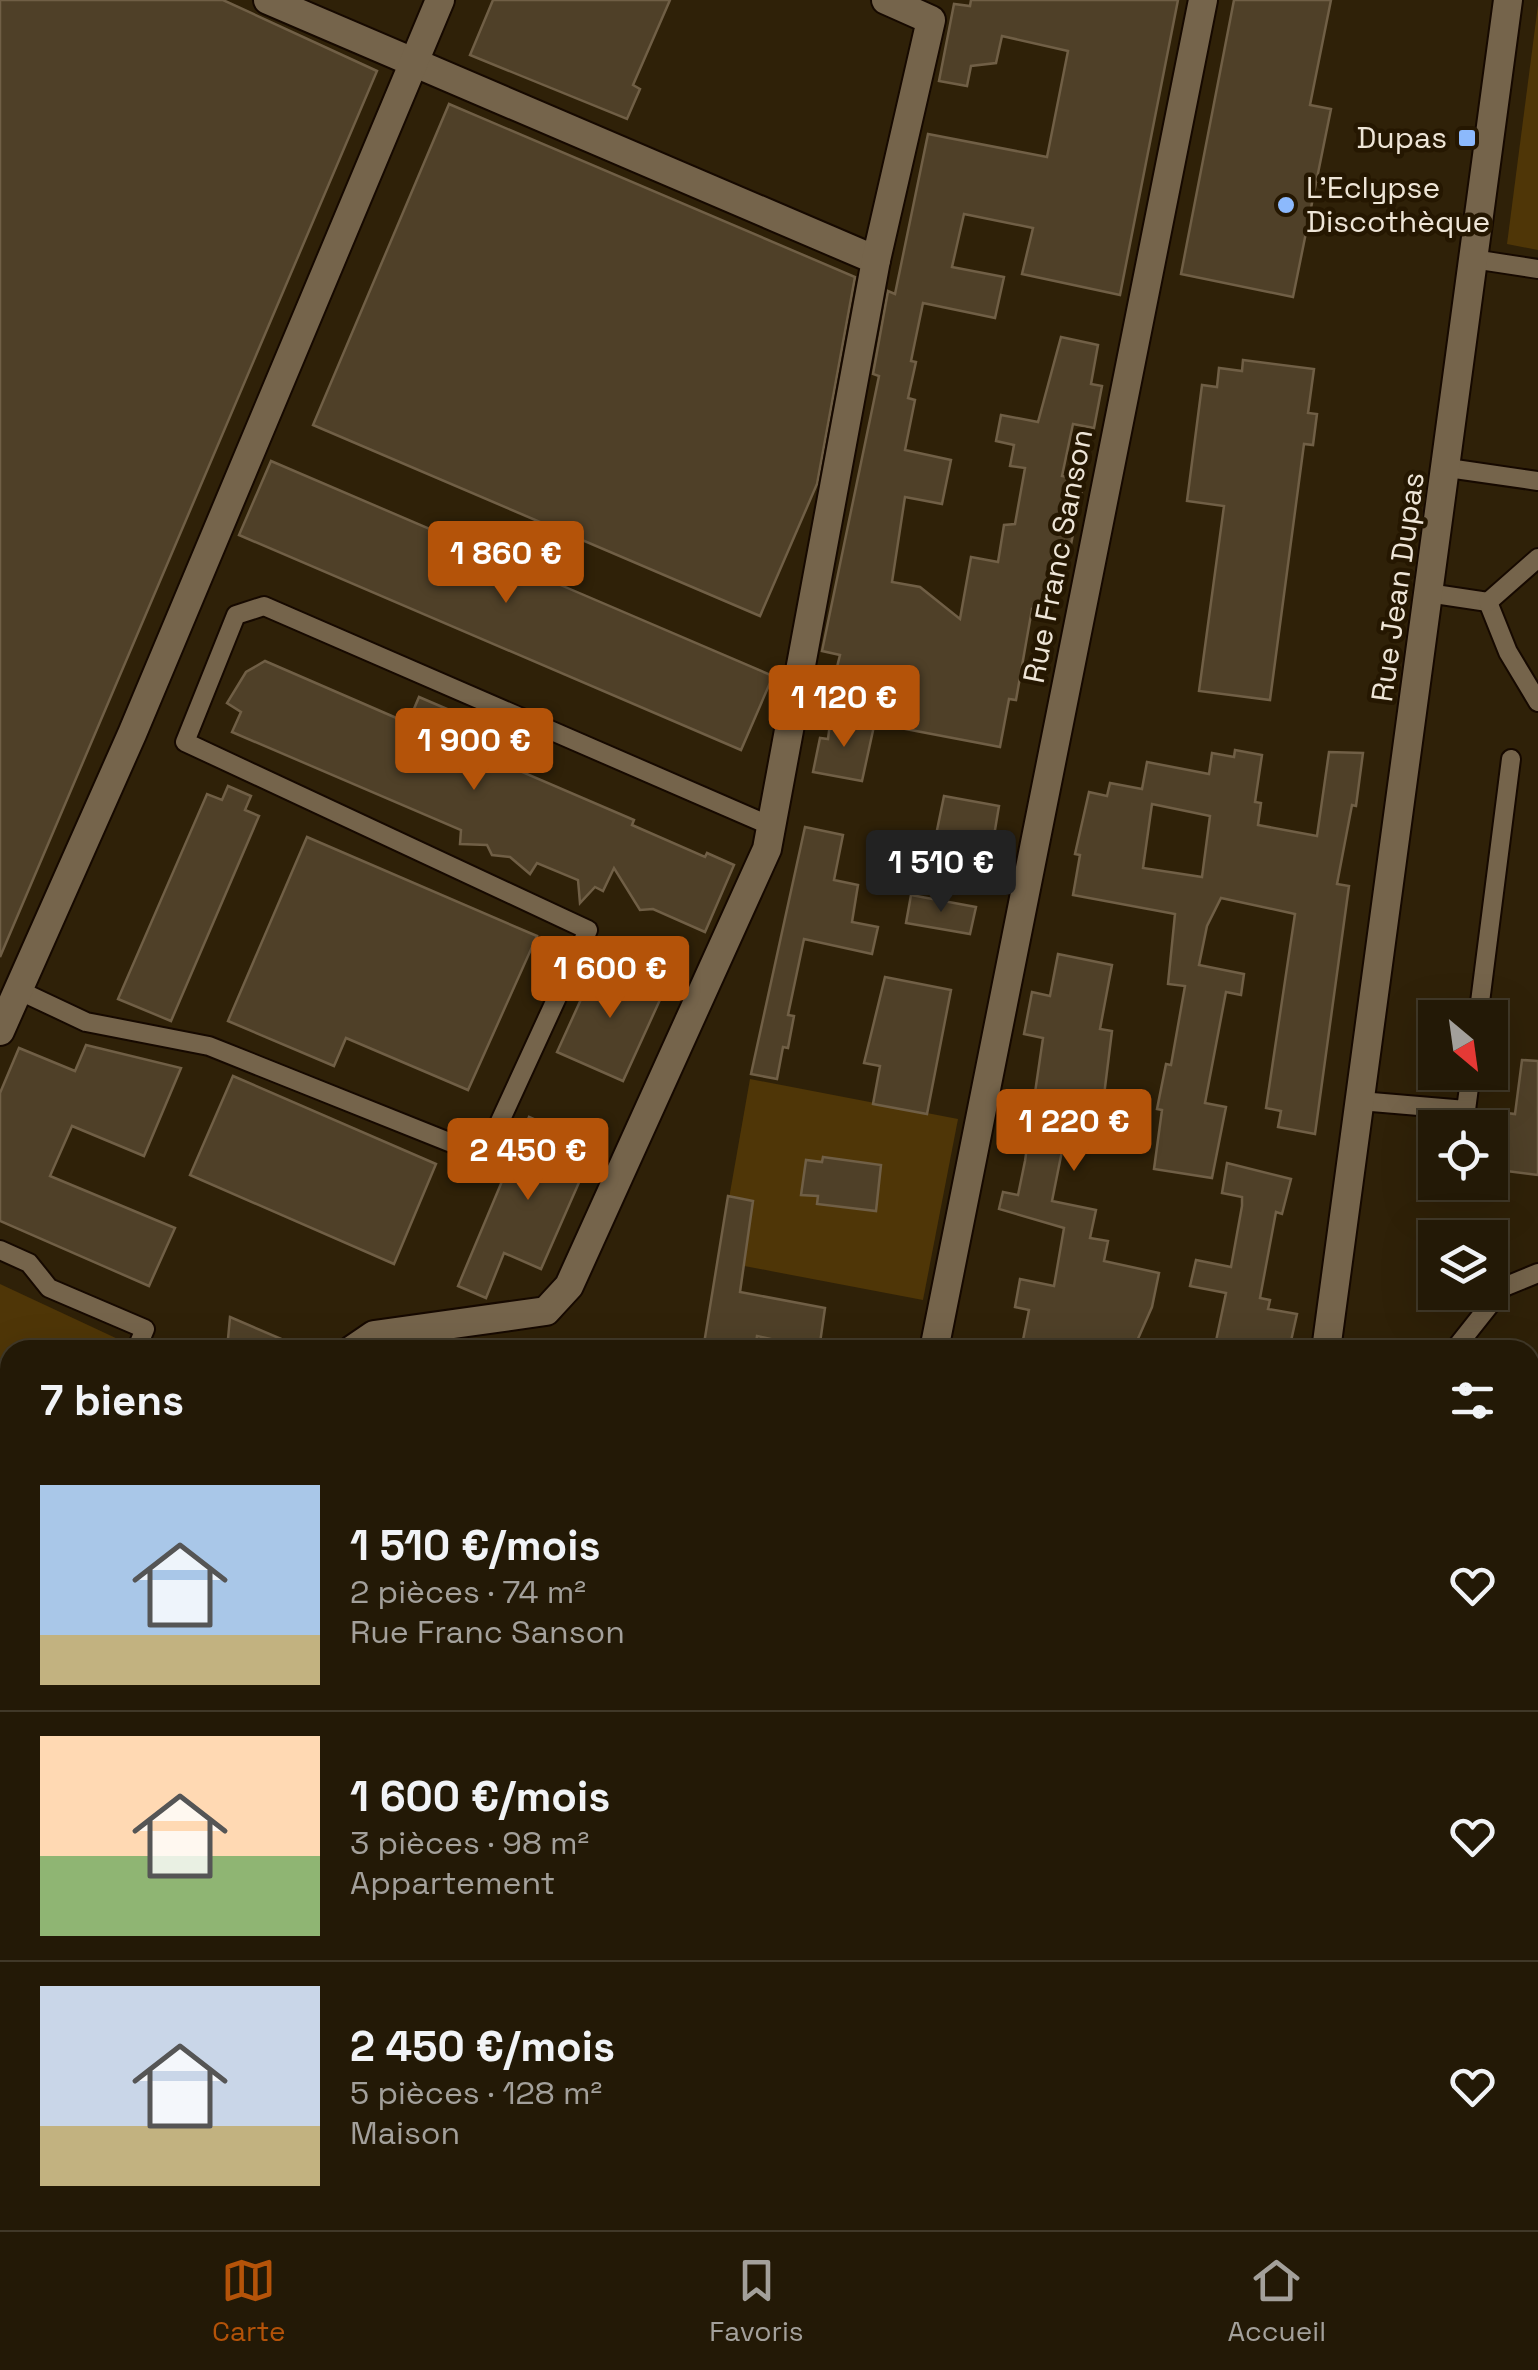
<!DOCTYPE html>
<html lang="fr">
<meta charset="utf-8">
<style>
body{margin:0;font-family:"Space Grotesk",sans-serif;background:#2b2210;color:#f1f3f6;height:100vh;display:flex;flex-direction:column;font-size:38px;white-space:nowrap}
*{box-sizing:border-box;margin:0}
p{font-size:32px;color:#a3a09b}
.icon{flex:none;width:55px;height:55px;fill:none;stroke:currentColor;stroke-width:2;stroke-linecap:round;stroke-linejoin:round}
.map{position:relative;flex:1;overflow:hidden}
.sheet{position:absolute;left:0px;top:1340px;width:1540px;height:890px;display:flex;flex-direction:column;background:#231906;border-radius:30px 30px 0 0;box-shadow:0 10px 40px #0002,0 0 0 2px #403828}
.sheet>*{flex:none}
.needle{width:65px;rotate:151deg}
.controls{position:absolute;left:1418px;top:1000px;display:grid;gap:20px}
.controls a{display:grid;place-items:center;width:90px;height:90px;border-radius:0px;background:#231906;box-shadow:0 10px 40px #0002,0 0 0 2px #403828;font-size:50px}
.price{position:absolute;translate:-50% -85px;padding:0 22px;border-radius:10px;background:#b45309;color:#fff;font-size:32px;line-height:65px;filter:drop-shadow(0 2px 5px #0008)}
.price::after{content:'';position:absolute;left:50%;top:60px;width:30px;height:22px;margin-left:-15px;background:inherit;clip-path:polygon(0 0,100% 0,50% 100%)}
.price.current{background:#222;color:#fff}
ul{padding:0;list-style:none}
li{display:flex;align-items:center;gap:30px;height:250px;padding:0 40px}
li+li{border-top:2px solid #403828}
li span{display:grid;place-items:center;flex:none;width:280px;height:200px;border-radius:0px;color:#555}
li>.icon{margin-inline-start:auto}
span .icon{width:120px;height:120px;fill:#fffc;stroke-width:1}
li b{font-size:42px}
h2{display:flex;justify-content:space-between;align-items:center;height:120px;padding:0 40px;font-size:42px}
.tab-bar{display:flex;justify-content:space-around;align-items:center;height:140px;border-top:2px solid #403828;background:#231906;font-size:28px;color:#a3a09b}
.tab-bar a{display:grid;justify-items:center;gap:5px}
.tab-bar .current{color:#b45309}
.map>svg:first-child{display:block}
.green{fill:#4f3607}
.building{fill:#4f4028;stroke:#705f46;stroke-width:2.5;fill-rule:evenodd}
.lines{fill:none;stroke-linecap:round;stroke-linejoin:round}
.service-casing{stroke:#160900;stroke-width:22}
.minor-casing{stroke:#160900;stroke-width:32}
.tertiary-casing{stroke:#160900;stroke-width:32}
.service{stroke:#75644b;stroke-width:18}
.minor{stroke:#75644b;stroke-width:28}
.tertiary{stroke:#75644b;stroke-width:28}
.poi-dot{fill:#8cb9fc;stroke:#251701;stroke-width:4}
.labels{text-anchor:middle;stroke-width:9;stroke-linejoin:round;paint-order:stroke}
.poi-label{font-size:30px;fill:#eee5d7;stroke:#251701;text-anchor:end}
.street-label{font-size:30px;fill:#eee5d7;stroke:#251701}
</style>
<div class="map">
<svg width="1538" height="2230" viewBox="0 0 1538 2230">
<rect width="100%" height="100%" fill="#2f2108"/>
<g class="green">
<polygon points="1538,5 1538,250 1507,244"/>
<polygon points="750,1079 958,1119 923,1300 718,1261"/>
<polygon points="0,1284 120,1340 116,1350 10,1350 10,1525 0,1529"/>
</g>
<g class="building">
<polygon points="0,0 223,0 377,71 0,957"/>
<polygon points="493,0 670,0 633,85 640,89 627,119 470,55"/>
<polygon points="971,0 1178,0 1120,295 1022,274 1033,228 964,214 952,267 1004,277 995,318 923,303 911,361 916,362 908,398 915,400 905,450 951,460 942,504 905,497 892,582 920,587 960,619 971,557 998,562 1004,525 1015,524 1025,468 1010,466 1014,445 996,441 1001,415 1038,422 1061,337 1098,345 1091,384 1102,386 1094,428 1073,424 1062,476 1084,480 1066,569 1056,567 1046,612 1032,609 1016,700 1009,699 1000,747 895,727 905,681 837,667 840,655 822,651 879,376 873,374 888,291 895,294 928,134 1047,157 1068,51 1002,36 996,63 971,66 967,86 939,81 954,4 970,6"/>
<polygon points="1234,0 1331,0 1310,105 1331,109 1293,297 1181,274"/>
<polygon points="449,104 855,277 817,484 760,616 313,425"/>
<polygon points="1243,360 1314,369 1308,413 1317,414 1313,445 1304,444 1270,700 1199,691 1224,506 1187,501 1202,385 1217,387 1219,368 1242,371"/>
<polygon points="271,461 773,676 741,750 239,535"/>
<polygon points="265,661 408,723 419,697 454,712 443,738 634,820 632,825 705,857 707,853 734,865 705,932 653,909 640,910 614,868 603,891 595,887 580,903 578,880 537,863 530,874 510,857 492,855 487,845 460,844 461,830 232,732 241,712 227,703 246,672"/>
<polygon points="831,716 874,726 862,781 813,772 820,738 828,739"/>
<path d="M1235,750L1262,755L1255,802L1261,803L1258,825L1317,836L1329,752L1363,753L1356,806L1352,805L1337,884L1349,886L1315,1134L1278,1127L1281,1111L1266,1108L1295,914L1221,898L1207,926L1199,965L1244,974L1241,995L1226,992L1205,1103L1226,1107L1212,1178L1154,1169L1162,1110L1157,1109L1166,1064L1171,1065L1185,986L1168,984L1175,914L1073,895L1080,855L1075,854L1089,792L1107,796L1110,783L1142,789L1147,762L1209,774L1212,753L1234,757ZM1152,804L1210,816L1202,877L1143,868Z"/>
<polygon points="228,786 251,796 245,810 259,816 171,1021 118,999 207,794 222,800"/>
<polygon points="944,796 999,806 994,836 985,835 983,850 935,840"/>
<polygon points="805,827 843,835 834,880 858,885 852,922 878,927 872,954 804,939 788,1015 794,1016 788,1048 783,1047 777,1079 751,1074"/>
<polygon points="307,837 537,936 468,1090 346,1038 334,1066 228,1021"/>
<polygon points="911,895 976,907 970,934 906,923"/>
<polygon points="1058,954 1112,965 1100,1029 1112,1031 1097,1152 1063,1146 1052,1201 1096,1210 1090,1238 1108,1241 1104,1261 1159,1273 1152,1307 1133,1350 1021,1350 1029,1310 1015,1307 1020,1279 1054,1286 1064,1228 999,1209 1003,1192 1018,1195 1025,1161 1043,1038 1024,1034 1032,992 1050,996"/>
<polygon points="598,962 664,991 623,1081 557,1052"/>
<polygon points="885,977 951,990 927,1114 873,1104 880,1066 864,1063"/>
<polygon points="86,1045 181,1068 144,1156 72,1126 50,1176 175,1228 149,1286 0,1221 0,1093 19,1048 75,1071"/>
<polygon points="1522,1060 1538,1061 1538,1175 1498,1170 1506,1113 1515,1114"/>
<polygon points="233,1076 436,1164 394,1264 190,1175"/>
<polygon points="529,1117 595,1146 541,1269 504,1253 486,1298 458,1286"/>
<polygon points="823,1157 881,1165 876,1211 817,1204 818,1196 801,1195 806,1160 822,1162"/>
<polygon points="1227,1163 1291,1179 1282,1214 1276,1212 1260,1298 1270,1300 1268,1309 1297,1314 1289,1350 1221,1350 1222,1342 1216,1341 1226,1293 1190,1286 1196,1260 1231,1267 1242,1206 1242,1197 1222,1193"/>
<polygon points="728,1196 753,1201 740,1292 825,1308 819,1350 757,1336 755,1350 703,1350"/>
<polygon points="230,1317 307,1350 227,1350"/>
</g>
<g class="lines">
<defs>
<g id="service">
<polyline points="1473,259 1538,269"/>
<polyline points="1448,468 1538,481"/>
<polyline points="1428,593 1488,602"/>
<polyline points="1488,602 1508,652 1538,702"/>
<polyline points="1488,602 1538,558"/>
<polyline points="18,990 86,1022 209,1046 484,1156 588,930 185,742 236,615 264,606 771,826"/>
<polyline points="1478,1018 1511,759"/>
<polyline points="1360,1101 1466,1110 1471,1072"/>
<polyline points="0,1250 29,1263 49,1288 145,1329 136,1350"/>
<polyline points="1454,1350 1504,1287 1538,1273"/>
<polyline points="0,1542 10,1537"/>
<polyline points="1530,1853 1538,1855"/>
</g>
<g id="minor">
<polyline points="268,0 876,260"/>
<polyline points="0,1031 132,734 440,0"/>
<polyline points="352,1350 374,1335 546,1311 569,1286 767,849 876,260 931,20 886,0"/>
<polyline points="934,1350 1203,0"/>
<polyline points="1326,1350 1508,0"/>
<polyline points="0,1900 10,1905"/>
<polyline points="1135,2220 1137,2230"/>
<polyline points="1392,2220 1394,2230"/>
</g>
<g id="tertiary">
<polyline points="1530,1933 1538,1933"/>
<polyline points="388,2230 397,2220"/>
</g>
</defs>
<use href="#service" class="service-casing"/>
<use href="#minor" class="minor-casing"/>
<use href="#tertiary" class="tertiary-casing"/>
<use href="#service" class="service"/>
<use href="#minor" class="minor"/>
<use href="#tertiary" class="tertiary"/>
</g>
<g class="poi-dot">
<rect x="1457" y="128" width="20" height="20" rx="5"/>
<circle cx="1286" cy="205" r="10"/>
</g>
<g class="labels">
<g class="poi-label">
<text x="1447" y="148">Dupas</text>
<text x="1306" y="198" text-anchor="start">L'Eclypse<tspan x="1306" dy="34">Discothèque</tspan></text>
</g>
<g class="street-label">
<text transform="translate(1058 556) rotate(-79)" y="10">Rue Franc Sanson</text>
<text transform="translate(1398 587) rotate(-82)" y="10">Rue Jean Dupas</text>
</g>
</g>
</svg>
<div class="controls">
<a><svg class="needle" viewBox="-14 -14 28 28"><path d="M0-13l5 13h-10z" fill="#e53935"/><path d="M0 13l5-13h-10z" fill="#a3a09b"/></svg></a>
<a><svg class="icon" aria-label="locate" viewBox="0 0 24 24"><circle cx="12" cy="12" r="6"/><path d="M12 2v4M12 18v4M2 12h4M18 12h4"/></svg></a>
<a><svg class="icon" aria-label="layers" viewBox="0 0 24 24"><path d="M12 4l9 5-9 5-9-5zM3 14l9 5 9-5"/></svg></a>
</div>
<b class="price" style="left:506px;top:606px">1 860 €</b>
<b class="price" style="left:844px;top:750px">1 120 €</b>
<b class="price" style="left:474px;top:793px">1 900 €</b>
<b class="price current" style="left:941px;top:915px">1 510 €</b>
<b class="price" style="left:610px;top:1021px">1 600 €</b>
<b class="price" style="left:1074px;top:1174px">1 220 €</b>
<b class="price" style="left:528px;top:1203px">2 450 €</b>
<section class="sheet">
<h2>7 biens<svg class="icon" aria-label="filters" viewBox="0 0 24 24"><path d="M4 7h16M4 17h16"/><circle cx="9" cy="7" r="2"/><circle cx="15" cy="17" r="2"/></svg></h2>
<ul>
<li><span style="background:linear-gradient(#a9c7e8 75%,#c2b280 0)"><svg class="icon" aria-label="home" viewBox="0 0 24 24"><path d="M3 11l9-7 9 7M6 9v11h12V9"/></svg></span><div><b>1 510 €/mois</b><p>2 pièces · 74 m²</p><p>Rue Franc Sanson</p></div><svg class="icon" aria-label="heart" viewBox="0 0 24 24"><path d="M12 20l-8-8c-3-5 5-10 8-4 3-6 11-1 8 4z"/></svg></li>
<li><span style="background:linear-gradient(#ffd9b3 60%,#8fb573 0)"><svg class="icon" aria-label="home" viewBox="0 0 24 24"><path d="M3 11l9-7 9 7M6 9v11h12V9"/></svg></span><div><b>1 600 €/mois</b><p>3 pièces · 98 m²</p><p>Appartement</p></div><svg class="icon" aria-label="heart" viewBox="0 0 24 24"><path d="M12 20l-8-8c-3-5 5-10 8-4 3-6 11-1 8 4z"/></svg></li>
<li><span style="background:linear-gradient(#c9d6e8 70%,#c2b280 0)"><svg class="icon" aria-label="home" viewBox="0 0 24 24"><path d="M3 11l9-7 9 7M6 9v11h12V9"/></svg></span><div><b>2 450 €/mois</b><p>5 pièces · 128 m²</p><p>Maison</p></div><svg class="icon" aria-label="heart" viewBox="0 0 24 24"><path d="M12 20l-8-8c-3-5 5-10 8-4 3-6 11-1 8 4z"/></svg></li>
</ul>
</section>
</div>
<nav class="tab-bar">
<a class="current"><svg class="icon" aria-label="map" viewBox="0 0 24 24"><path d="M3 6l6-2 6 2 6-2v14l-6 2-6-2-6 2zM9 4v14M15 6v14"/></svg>Carte</a>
<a><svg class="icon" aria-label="saved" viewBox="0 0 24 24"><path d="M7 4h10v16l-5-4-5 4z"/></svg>Favoris</a>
<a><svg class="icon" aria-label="home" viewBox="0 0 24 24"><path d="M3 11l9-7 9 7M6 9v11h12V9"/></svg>Accueil</a>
</nav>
